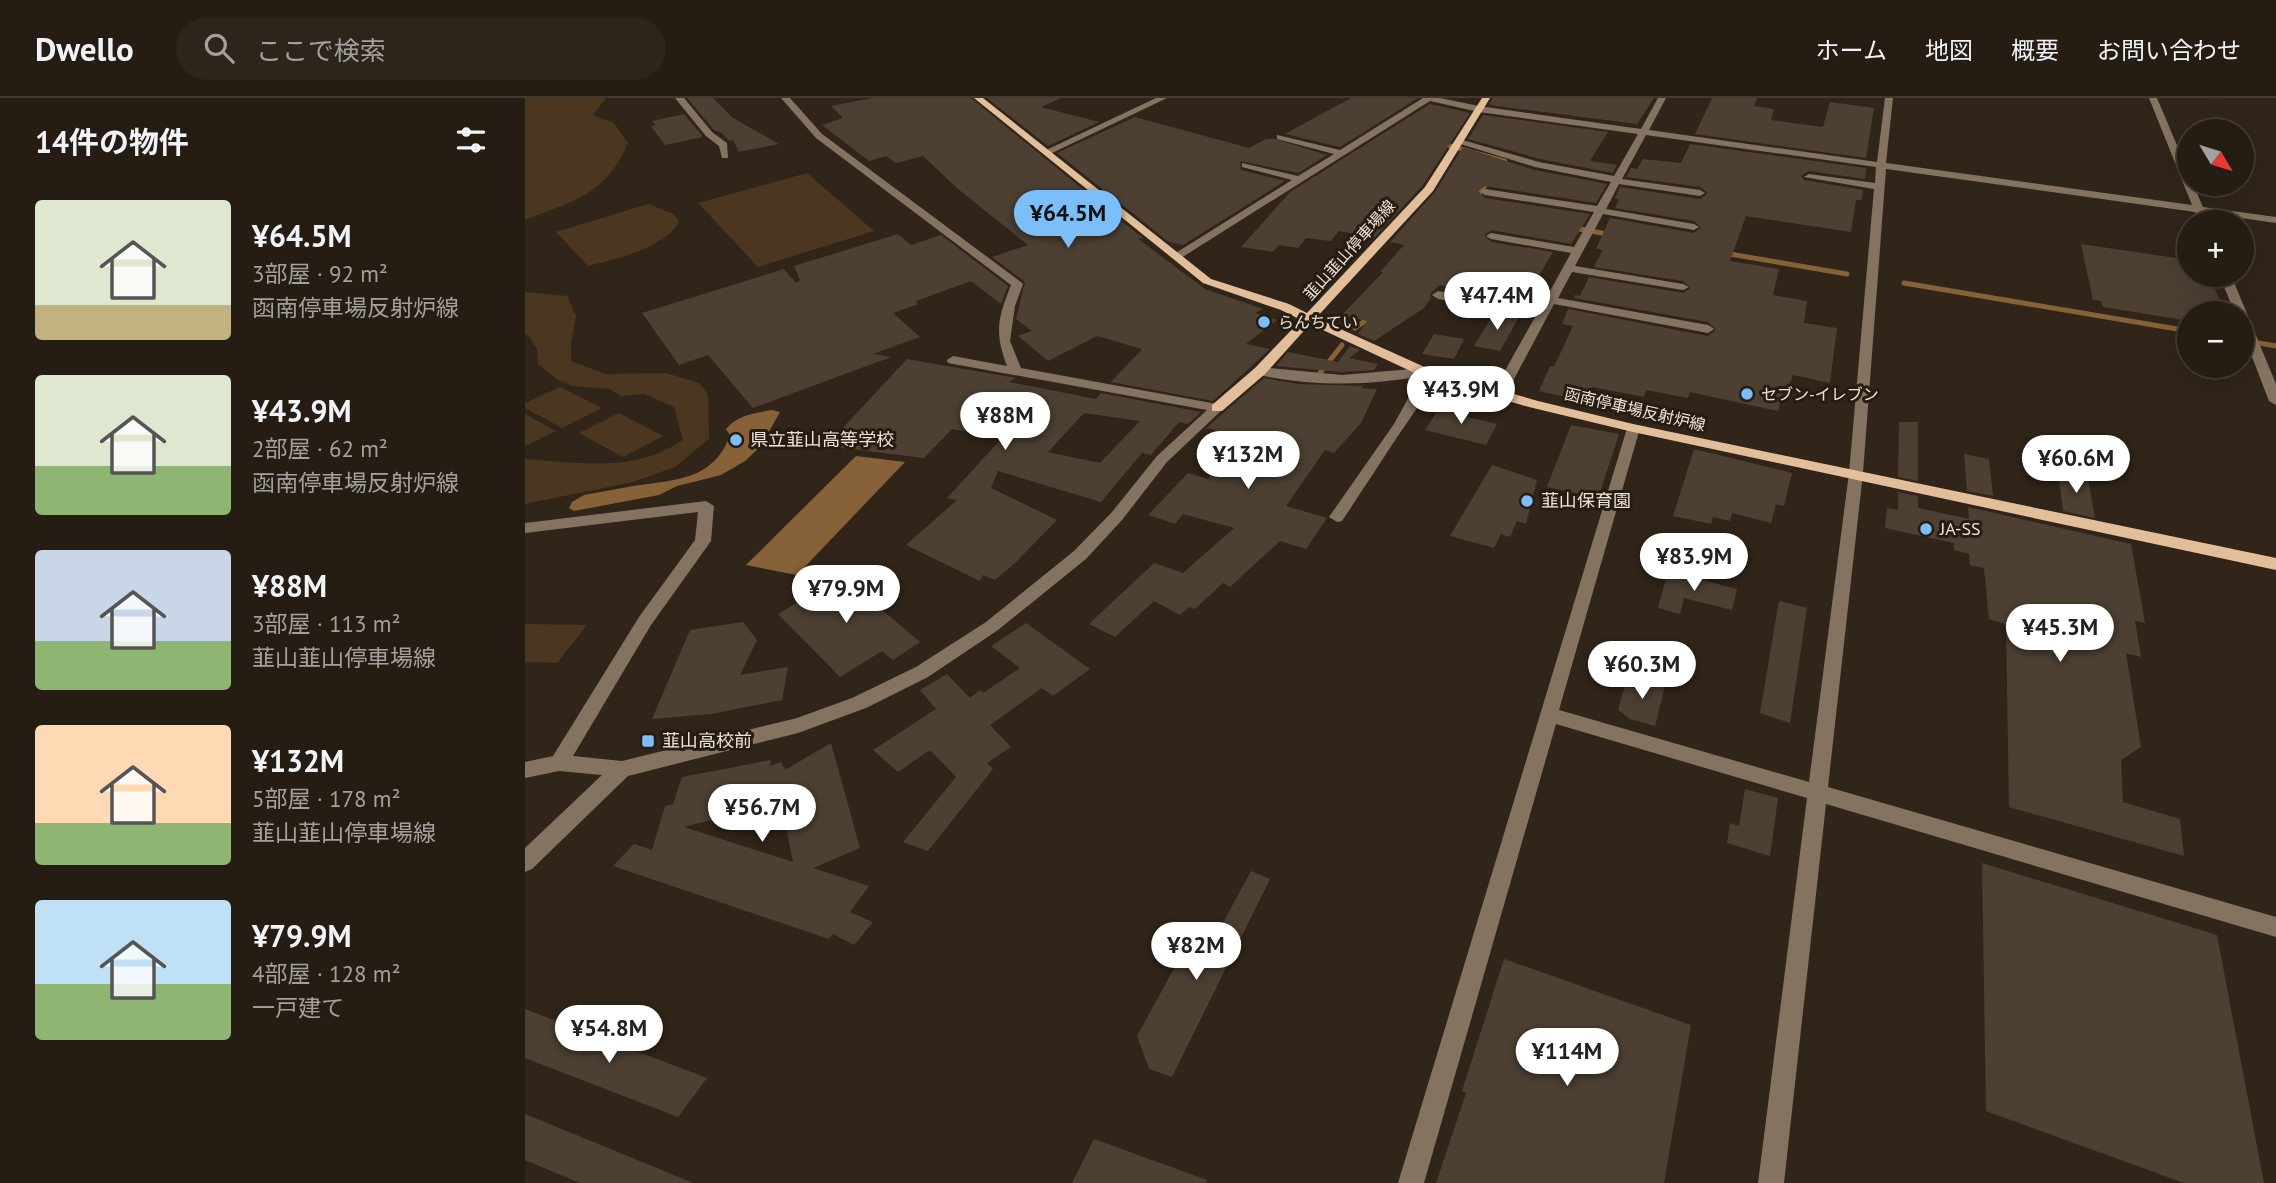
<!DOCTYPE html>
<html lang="ja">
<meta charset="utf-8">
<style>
body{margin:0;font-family:"PT Sans","Noto Sans JP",sans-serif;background:#2d251c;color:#f1f3f6;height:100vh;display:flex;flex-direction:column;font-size:26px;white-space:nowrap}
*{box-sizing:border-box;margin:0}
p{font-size:23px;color:#a3a1a0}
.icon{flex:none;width:38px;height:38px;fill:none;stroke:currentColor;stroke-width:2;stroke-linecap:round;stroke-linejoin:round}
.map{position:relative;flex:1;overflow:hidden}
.details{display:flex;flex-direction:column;background:#251c13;width:525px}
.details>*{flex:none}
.needle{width:46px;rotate:128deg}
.controls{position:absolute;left:1652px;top:21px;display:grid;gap:14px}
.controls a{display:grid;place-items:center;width:77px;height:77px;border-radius:50%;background:#251c13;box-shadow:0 7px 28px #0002,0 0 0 2px #423a33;font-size:35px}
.price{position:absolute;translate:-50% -60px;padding:0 16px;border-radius:24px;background:#fff;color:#222;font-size:23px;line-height:46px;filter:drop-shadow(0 2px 4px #0008)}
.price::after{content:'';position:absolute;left:50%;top:42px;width:21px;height:16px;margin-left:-10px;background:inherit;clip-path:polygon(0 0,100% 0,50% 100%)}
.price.current{background:#7cbef9;color:#111}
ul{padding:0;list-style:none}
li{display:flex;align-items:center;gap:21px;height:175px;padding:0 35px}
li span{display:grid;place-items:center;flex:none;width:196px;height:140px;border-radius:7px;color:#555}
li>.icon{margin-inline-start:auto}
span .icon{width:84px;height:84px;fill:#fffc;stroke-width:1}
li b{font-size:30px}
h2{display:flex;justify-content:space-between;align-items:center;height:84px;padding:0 35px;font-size:30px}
header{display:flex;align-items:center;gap:42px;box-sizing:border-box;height:98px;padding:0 35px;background:#251c13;border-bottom:2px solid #423a33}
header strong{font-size:33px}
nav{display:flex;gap:38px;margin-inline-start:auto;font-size:24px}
.search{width:490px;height:63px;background:#2d251c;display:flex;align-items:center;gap:18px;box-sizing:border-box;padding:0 24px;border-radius:38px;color:#a3a1a0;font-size:26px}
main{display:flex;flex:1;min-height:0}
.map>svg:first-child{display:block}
.green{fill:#4b361f}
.water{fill:#876137}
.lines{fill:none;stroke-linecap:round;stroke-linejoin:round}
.stream-far1{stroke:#876137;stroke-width:4.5}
.stream{stroke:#876137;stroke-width:5}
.building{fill:#4d4033;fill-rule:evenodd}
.minor{fill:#857361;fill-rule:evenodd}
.major{fill:#e3be9a;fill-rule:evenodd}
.poi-dot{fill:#7cbef9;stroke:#271c10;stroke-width:2.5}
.labels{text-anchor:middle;stroke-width:6;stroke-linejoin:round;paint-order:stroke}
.far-street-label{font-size:16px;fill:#ece4dc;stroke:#271c10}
.far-poi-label{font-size:16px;fill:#ece4dc;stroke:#271c10;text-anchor:start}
.poi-label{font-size:18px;fill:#ece4dc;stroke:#271c10;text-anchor:start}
</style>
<header>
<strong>Dwello</strong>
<div class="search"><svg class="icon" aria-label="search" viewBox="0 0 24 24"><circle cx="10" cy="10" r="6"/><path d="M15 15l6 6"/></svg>ここで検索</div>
<nav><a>ホーム</a><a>地図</a><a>概要</a><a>お問い合わせ</a></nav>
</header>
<main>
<section class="details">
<h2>14件の物件<svg class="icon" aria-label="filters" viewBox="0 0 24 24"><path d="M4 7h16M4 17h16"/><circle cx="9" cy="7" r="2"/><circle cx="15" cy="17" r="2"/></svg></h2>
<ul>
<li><span style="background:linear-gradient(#dfe7d0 75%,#c2b280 0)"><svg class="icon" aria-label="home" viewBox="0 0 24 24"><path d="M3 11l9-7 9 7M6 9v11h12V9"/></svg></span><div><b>¥64.5M</b><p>3部屋 · 92 m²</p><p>函南停車場反射炉線</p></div></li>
<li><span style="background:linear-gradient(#dfe7d0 65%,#8fb573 0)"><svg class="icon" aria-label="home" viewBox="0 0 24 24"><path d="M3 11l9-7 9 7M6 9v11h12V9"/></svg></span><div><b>¥43.9M</b><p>2部屋 · 62 m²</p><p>函南停車場反射炉線</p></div></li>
<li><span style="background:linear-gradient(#c9d6e8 65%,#8fb573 0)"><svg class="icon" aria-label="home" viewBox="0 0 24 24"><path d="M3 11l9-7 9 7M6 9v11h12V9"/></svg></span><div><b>¥88M</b><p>3部屋 · 113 m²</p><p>韮山韮山停車場線</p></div></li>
<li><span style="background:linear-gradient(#ffd9b3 70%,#8fb573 0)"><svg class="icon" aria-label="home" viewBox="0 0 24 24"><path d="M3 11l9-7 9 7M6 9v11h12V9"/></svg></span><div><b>¥132M</b><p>5部屋 · 178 m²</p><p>韮山韮山停車場線</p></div></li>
<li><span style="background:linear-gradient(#bfe0f5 60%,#8fb573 0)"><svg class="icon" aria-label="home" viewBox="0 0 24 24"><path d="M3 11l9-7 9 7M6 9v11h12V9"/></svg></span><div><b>¥79.9M</b><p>4部屋 · 128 m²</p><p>一戸建て</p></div></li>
</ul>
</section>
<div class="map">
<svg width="1751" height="1085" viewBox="0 0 1751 1085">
<rect width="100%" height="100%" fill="#312519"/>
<g class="green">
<path d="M0,0H81L68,17L89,25L103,45C82,96 47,104 0,122Z"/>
<polygon points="282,75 349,133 233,169 173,105"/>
<path d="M123,106L149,116L154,124C138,151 91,161 63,168L31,134Z"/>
<path d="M0,194L42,198L51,218L46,245V263L81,276L141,275L174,285L183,296L184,341L150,369L108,384L0,406V361C56,365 109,375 158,342L149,309L119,296L96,298L85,291L48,288L33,282L13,266L12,251L4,238L0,237Z"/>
<polygon points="35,289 77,310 37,330 0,310 0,305"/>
<polygon points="94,315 138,338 98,359 54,335"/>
<polygon points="0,316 31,333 0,348"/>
<polygon points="0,526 62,527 32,565 0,564"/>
</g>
<g class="water">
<path d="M247,312L255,314L236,348L220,363L196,377L152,388L134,397L49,413L44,410L47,404L59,397C75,394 92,391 108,388C148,382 189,383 205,337L201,331C212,317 230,315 247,312Z"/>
<polygon points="331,358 380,364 272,477 221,467"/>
</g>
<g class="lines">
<g class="stream-far1">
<polyline points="914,45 980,63 974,70"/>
<polyline points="948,103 966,80"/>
<polyline points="1048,130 1059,132"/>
</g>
<g class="stream">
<polyline points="1050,130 1087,137"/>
<polyline points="1199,155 1322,176"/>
<polyline points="1379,185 1664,233"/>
<polyline points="830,230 850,216"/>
<polyline points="1717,242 1751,248"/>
<polyline points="795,275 817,247"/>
</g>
</g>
<g class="building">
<polygon points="162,0 188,0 208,20 254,46 214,54 208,42 204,43 197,35 189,32"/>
<polygon points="347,0 446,0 619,141 612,140 680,191 738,211 730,215 752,222 721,246 745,251 688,303 586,284 617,251 572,238 523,263 493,238 507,233 491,221 500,184 467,159 503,147 433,91 398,58 371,65 361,58 344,63 297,27 318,20 306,8"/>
<polygon points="462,0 536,0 516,9 574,24 523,48"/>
<polygon points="826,0 893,0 815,49 760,36"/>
<polygon points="968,0 1129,0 1112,26 964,7"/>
<polygon points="1187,0 1232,0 1229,8 1249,11 1246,22 1298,29 1305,4 1349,10 1341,60 1170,36"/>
<polygon points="905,6 945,15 898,87 849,140 814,133 806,143 781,140 773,150 754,147 748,154 716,149 765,94"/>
<polygon points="159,16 178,39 140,47 126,28 131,27 127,23"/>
<polygon points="958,17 1083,34 1065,63 1092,67 1088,75 1015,61 943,41"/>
<polygon points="610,19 724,50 741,41 750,41 802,57 773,75 715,63 716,72 760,83 658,147 644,144 532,55"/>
<polygon points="1165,46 1341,70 1340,81 1284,73 1276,78 1279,82 1338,92 1337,102 1331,102 1326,134 1221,118 1205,163 1254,171 1248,197 1282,203 1279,225 1312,230 1305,285 1268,277 1263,290 1259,289 1253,313 1165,294 1163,300 1121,292 1119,299 1067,289 1061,304 1014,293 1025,268 1029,269 1048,228 1037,226 1043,211 1183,238 1191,232 1183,224 1049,200 1050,197 1055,198 1064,179 1158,195 1166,190 1158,183 1069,169 1078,152 1071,151 1085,120 1169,135 1176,130 1169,123 1090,110 1094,102 1090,100 1095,89 1175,101 1181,97 1182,94 1175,89 1101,79 1106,70 1112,71 1118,61 1156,65"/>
<polygon points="938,49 1009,72 1082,86 1071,105 960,88 953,93 960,100 1065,116 1046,146 966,132 959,137 966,144 1028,154 1008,188 1015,190 1002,208 977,203 979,200 936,191 941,182 929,190 915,187 905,196 906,200 899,210 849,243 833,236 842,223 817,217 858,174 855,174 879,147 865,144 910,94"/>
<polygon points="373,136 386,147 416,137 483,188 476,206 446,183 391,203 393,206 368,215 395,239 348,256 366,259 228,310 183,257 154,267 117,215 259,171 271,185 275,182 269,168"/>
<polygon points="1556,146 1651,160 1653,165 1664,166 1664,177 1684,177 1700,215 1664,215 1664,223 1578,209 1576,203 1568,202"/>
<polygon points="970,214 994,219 975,253 949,248"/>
<polygon points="909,236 939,241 929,261 897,256"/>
<polygon points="825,248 835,252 824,260 853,266 849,272 817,274 751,268 763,254 813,264"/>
<path d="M382,261L491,280L484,284L571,301L576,295L676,314L663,326L654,324L626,357L617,355L576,404L473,373L466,390L532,422L490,465L470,482L458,477L455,483L381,447L432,402L422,400L477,340L427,331L399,360L301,348ZM559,315L615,323L575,365L523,354Z"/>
<polygon points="739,280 772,286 838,288 836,290 852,291 836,325 809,355 800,352 761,408 802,420 781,451 755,443 705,489 698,485 670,511 664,509 655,517 629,503 590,539 564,526 629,465 658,475 709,430 658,416 650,426 623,417 663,375 683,381 717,339 681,330"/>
<polygon points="915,309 944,315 942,319 972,326 961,347 900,332"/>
<polygon points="1374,324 1393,324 1393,383 1373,379"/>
<polygon points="1046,327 1094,336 1073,400 1022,389"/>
<polygon points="1169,351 1267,375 1259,408 1251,406 1246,425 1207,415 1205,423 1188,419 1186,426 1148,418"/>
<polygon points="1439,356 1464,361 1468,398 1442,393"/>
<polygon points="967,367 1012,382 1001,426 992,423 985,439 976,436 969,450 925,438"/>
<polygon points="1533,375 1563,380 1570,420 1538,413"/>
<polygon points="1373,394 1393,398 1393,410 1444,421 1443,409 1606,446 1620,525 1610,523 1616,559 1601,555 1616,649 1596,662 1598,704 1655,721 1659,758 1484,709 1481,526 1464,521 1459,470 1445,467 1444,456 1429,452 1429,445 1360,430 1362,410 1373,412"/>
<polygon points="314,472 338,491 335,493 395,544 368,562 357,553 315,579 253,516 295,491 289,487"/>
<polygon points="1143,473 1212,491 1207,512 1159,500 1155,516 1133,510"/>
<polygon points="1254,503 1282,510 1265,625 1235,615"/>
<polygon points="218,524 232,542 215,577 263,569 257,602 186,616 127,621 165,532"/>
<polygon points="501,525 565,571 528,598 517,590 465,627 486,649 462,665 468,671 403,753 378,744 431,679 405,652 373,674 348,652 411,611 395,592 422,576 445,600 455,592 458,595 495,570 466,548"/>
<polygon points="1102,580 1140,588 1130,628 1105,621 1093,612"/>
<path d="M306,645L335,750L288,770L344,788L325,814L348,824L329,847L308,836L304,841L88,768L109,746L127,752L140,708L148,706L157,679L246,662L245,668L256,664L260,672ZM256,704L268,764L159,729Z"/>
<polygon points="1220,691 1253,700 1245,758 1202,745 1205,725 1214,728"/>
<polygon points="1457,765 1692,837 1739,1085 1659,1085 1461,1013"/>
<polygon points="726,773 745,781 647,979 624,971 612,938 674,825 694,832"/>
<polygon points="979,861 1166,927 1139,1085 911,1085 941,995 937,993"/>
<polygon points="0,911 182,980 153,1019 0,960"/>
<polygon points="0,1016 166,1084 166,1085 55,1085 0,1062"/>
<polygon points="569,1041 682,1082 681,1085 547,1085"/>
</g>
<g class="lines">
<g class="minor">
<polygon points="150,0 159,0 187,34 202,45 203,60 197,60 194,48 181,38"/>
<path d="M256,0H265L297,36L496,184L498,186L490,208L485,243L496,270L692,306L699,310L642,364L597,422L561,461L473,532L403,579L341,610L273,635L103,678L7,771L0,774V750L77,677L34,673L0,680V664L28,658L114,519L170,442L173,414L0,435V425L181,403L189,408L186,443L126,527L48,658L97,663L272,620L327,600L391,569L461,524L549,453L587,414L632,358L682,312L423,265L422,262L428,258L482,268C469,234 473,220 486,187L291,40Z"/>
<polygon points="631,0 642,0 525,56 517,54"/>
<polygon points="898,0 915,0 954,8 1116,31 1133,0 1141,0 1124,32 1352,64 1360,0 1368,0 1361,65 1667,107 1624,0 1632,0 1664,76 1664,86 1668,86 1678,109 1751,119 1751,125 1681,115 1684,124 1674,124 1670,114 1361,71 1338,375 1303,689 1751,819 1751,839 1301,706 1259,1085 1233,1085 1282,700 1031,626 899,1085 873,1085 1103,327 1108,326 1115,330 1034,612 1284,684 1324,375 1349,91 1279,79 1284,76 1350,85 1351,69 1121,37 1097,81 1175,92 1180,95 1175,98 1094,86 1081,111 1169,126 1174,129 1169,132 1078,116 1050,168 1158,186 1164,189 1158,192 1047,174 1033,200 1183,227 1189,231 1183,235 1029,206 981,296 974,300 967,296 1010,219 913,201 907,197 913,193 1014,213 1046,155 966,141 961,138 966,135 1049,149 1069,114 960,97 955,94 960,91 1072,108 1086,84 1010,69 929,44 934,41 1014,64 1089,78 1113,36 954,14 905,3 656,160 646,158 767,82 717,69 717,65 773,78 809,56 752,41 752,37 815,52"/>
<polygon points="1694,177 1706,177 1751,286 1751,307 1744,303 1717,233 1717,215 1710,215"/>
<path d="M735,269L817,277L899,270L916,277C881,323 850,374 817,423L812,424L804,419L869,326L886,295L902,277C847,288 785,289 730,276V270Z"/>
</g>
<polygon class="major" points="449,0 458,0 686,181 764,206 782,215 900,89 957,0 965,0 908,93 791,220 904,271 1013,303 1108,326 1751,460 1751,472 1108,334 1004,309 894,277 785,226 740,276 697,313 687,313 687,307 730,270 776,222 756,212 678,185"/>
</g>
<g class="poi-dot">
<circle cx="739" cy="224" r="7"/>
<circle cx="1222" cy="296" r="7"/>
<circle cx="211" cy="342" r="7"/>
<circle cx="1002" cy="403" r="7"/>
<circle cx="1401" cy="431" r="7"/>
<rect x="116" y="636" width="14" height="14" rx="3.5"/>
</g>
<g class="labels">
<g class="far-street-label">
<text transform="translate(824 152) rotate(-48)" y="6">韮山韮山停車場線</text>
<text transform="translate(1110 311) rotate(13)" y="6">函南停車場反射炉線</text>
</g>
<g class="far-poi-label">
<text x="753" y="230">らんちてい</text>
<text x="1236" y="302">セブン-イレブン</text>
</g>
<g class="poi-label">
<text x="225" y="348">県立韮山高等学校</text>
<text x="1016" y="409">韮山保育園</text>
<text x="1415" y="437">JA-SS</text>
<text x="137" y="649">韮山高校前</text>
</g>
</g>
</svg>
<div class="controls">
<a><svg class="needle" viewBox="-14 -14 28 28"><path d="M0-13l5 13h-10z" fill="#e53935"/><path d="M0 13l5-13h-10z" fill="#a3a1a0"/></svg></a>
<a>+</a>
<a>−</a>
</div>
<b class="price current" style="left:543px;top:152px">¥64.5M</b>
<b class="price" style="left:972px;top:234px">¥47.4M</b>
<b class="price" style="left:936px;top:328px">¥43.9M</b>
<b class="price" style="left:480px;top:354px">¥88M</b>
<b class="price" style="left:723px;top:393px">¥132M</b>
<b class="price" style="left:1551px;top:397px">¥60.6M</b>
<b class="price" style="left:1169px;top:495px">¥83.9M</b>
<b class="price" style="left:321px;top:527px">¥79.9M</b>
<b class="price" style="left:1535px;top:566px">¥45.3M</b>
<b class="price" style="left:1117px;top:603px">¥60.3M</b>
<b class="price" style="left:237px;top:746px">¥56.7M</b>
<b class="price" style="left:671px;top:884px">¥82M</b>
<b class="price" style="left:84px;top:967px">¥54.8M</b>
<b class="price" style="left:1042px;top:990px">¥114M</b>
</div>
</main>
